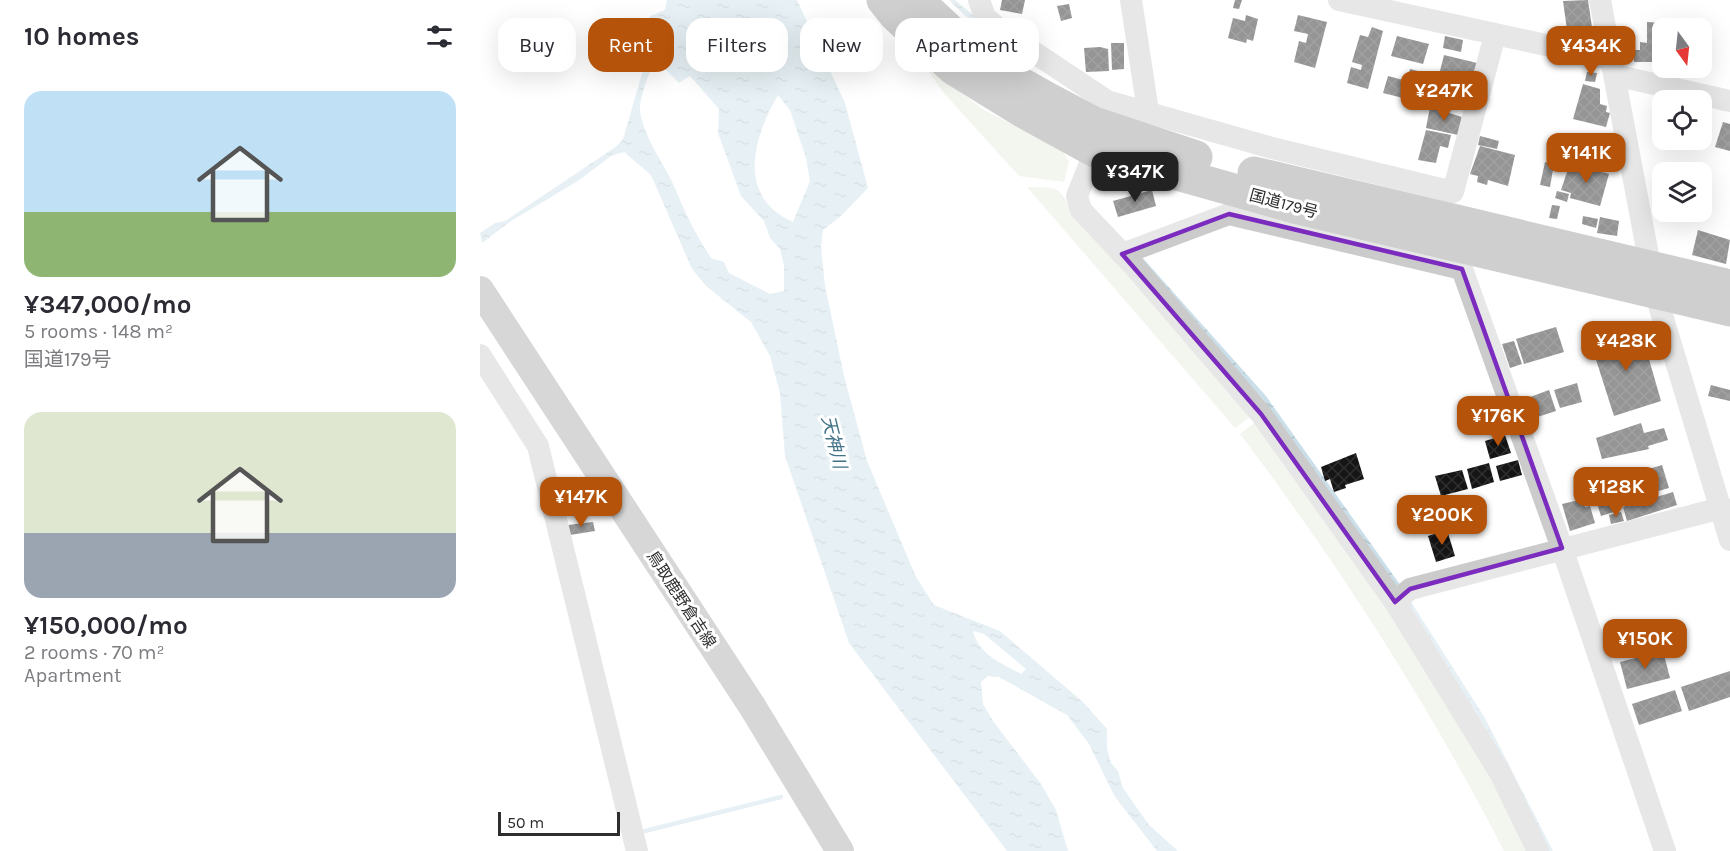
<!DOCTYPE html>
<meta charset="utf-8">
<style>
body{margin:0;font-family:Karla,"Noto Sans JP",sans-serif;background:#f2f2f3;color:#2b2b33;height:100vh;display:flex;flex-direction:column;font-size:22px;white-space:nowrap}
*{box-sizing:border-box;margin:0}
p{font-size:20px;color:#7c7c81}
.icon{flex:none;width:33px;height:33px;fill:none;stroke:currentColor;stroke-width:2;stroke-linecap:round;stroke-linejoin:round}
.map{position:relative;flex:1;overflow:hidden}
.drawer{display:flex;flex-direction:column;background:#fff;width:480px}
.drawer>*{flex:none}
.top-card{position:absolute;left:18px;top:18px;width:570px;height:54px;display:flex;gap:12px}
.needle{width:39px;rotate:165deg}
.controls{position:absolute;left:1172px;top:18px;display:grid;gap:12px}
.controls a{display:grid;place-items:center;width:60px;height:60px;border-radius:12px;background:#fff;box-shadow:0 6px 24px #0002;font-size:30px}
.scale{position:absolute;left:18px;bottom:15px;width:122px;box-sizing:border-box;padding-left:6px;border:3px solid #2e2e2e;border-top:0;font-size:16px;line-height:21px;white-space:nowrap;color:#2e2e2e;-webkit-text-stroke:4px #fff;paint-order:stroke}
.price{position:absolute;translate:-50% -51px;padding:0 14px;border-radius:12px;background:#b45309;color:#fff;font-size:20px;line-height:39px;filter:drop-shadow(0 2px 3px #0008)}
.price::after{content:'';position:absolute;left:50%;top:36px;width:18px;height:14px;margin-left:-9px;background:inherit;clip-path:polygon(0 0,100% 0,50% 100%)}
.price.active{background:#222;color:#fff}
ul{padding:0;list-style:none}
li{display:grid;align-content:center;gap:12px;height:318px;padding:0 24px}
li span{display:grid;place-items:center;height:186px;border-radius:18px;color:#555}
li>.icon{margin-inline-start:auto}
span .icon{width:108px;height:108px;fill:#fffc;stroke-width:1}
li b{font-size:26px}
h2{display:flex;justify-content:space-between;align-items:center;height:72px;padding:0 24px;font-size:26px}
.pill{padding:0 21px;border-radius:18px;background:#fff;box-shadow:0 6px 24px #0002;font-size:21px;line-height:54px}
.pill.active{background:#b45309;color:#fff}
main{display:flex;flex:1;min-height:0}
.map>svg:first-child{display:block}
.green{fill:#e5eadc}
.water{fill:url(#water-ripples);fill-rule:evenodd}
.lines{fill:none;stroke-linecap:round;stroke-linejoin:round}
.stream{stroke:#cadfe9;stroke-width:4.5}
.building{fill:url(#building-cross-hatch)}
.minor{stroke:#cbcbcb;stroke-width:22}
.major{stroke:#a6a6a6;stroke-width:28}
.highway{stroke:#959595;stroke-width:33}
.marked{fill:none;stroke:#7b2cbf;stroke-width:4.5;stroke-linejoin:round}
.labels{text-anchor:middle;stroke-width:6;stroke-linejoin:round;paint-order:stroke}
.street-label{font-size:16px;fill:#2e2e2e;stroke:#fff}
.water-label{font-size:18px;font-style:italic;fill:#427389;stroke:#fff}
</style>
<main>
<section class="drawer">
<h2>10 homes<svg class="icon" aria-label="filters" viewBox="0 0 24 24"><path d="M4 7h16M4 17h16"/><circle cx="9" cy="7" r="2"/><circle cx="15" cy="17" r="2"/></svg></h2>
<ul>
<li><span style="background:linear-gradient(#bfe0f5 65%,#8fb573 0)"><svg class="icon" aria-label="home" viewBox="0 0 24 24"><path d="M3 11l9-7 9 7M6 9v11h12V9"/></svg></span><div><b>¥347,000/mo</b><p>5 rooms · 148 m²</p><p>国道179号</p></div></li>
<li><span style="background:linear-gradient(#dfe7d0 65%,#9aa5b1 0)"><svg class="icon" aria-label="home" viewBox="0 0 24 24"><path d="M3 11l9-7 9 7M6 9v11h12V9"/></svg></span><div><b>¥150,000/mo</b><p>2 rooms · 70 m²</p><p>Apartment</p></div></li>
</ul>
</section>
<div class="map">
<svg width="1250" height="851" viewBox="0 0 1250 851">
<defs>
<pattern id="water-ripples" width="26" height="14" patternUnits="userSpaceOnUse" patternTransform="scale(1.5)"><rect width="26" height="14" fill="#cadfe9"/><path d="M2 4q2-2 4 0t4 0M15 11q2-2 4 0t4 0" fill="none" stroke="#aec0c8"/></pattern>
<pattern id="building-cross-hatch" width="8" height="8" patternUnits="userSpaceOnUse" patternTransform="scale(1.5)"><rect width="8" height="8" fill="#151515"/><path d="M0 0l8 8M0 8l8-8" fill="none" stroke="#2f2f2f"/></pattern>
</defs>
<rect width="100%" height="100%" fill="#fff"/>
<g class="green">
<polygon points="444,65 504,110 582,150 589,162 584,182 539,176 463,92"/>
<path d="M547,187C571,188 579,183 589,207L774,414L755,428Z"/>
<path d="M778,420L908,605L969,703L1050,851H1024C949,705 859,565 760,434Z"/>
</g>
<g class="water">
<path d="M187,0H317L365,103L388,188L361,216L343,230L341,247L345,286L364,376L387,461L436,577L454,605L520,631L603,702L627,729V749L631,763L638,771L643,788L669,825L698,851H677L635,797L609,744L587,715L519,677L508,676L501,682L503,704L513,721L561,784L576,810L588,851H527L369,643L305,456L300,393L290,356L271,322L226,286L212,269L171,175L144,152L131,156L98,181L31,221L2,243L0,233L15,223L25,221L137,146L143,139L166,60L164,40L170,16L185,10ZM174,64H180L199,83L210,76L239,109L238,133L261,196L284,221L290,238L300,249L304,266V291L290,294L249,273L244,262L231,258C216,235 205,213 195,188C184,163 165,140 160,112C158,103 169,72 174,64ZM298,95L310,110L326,158L330,181L313,222C256,197 273,138 298,95ZM493,631L504,634L546,669L541,674C521,663 499,655 493,631Z"/>
<path d="M469,0H475L523,40L598,93C553,65 505,38 469,0Z"/>
<polygon points="661,256 786,396 921,586 1005,718 1073,851 1068,851 935,618 783,399 656,261"/>
</g>
<g class="lines">
<polyline class="stream" points="161,832 301,797"/>
</g>
<g class="building">
<polygon points="522,0 545,0 542,14 520,10"/>
<polygon points="755,0 762,0 759,9 753,8"/>
<polygon points="1108,0 1113,34 1088,37 1083,1"/>
<polygon points="589,4 592,18 581,21 577,6"/>
<polygon points="766,15 778,19 773,41 767,39 766,43 748,38 753,18 765,21"/>
<polygon points="818,15 847,22 835,68 814,62 819,41 826,43 828,34 814,31"/>
<polygon points="1167,22 1184,23 1182,66 1178,67 1177,62 1154,62 1154,50 1160,50 1160,42 1167,43"/>
<polygon points="892,27 903,31 888,89 867,83 871,67 881,70 882,65 872,62 880,35 888,37"/>
<polygon points="917,36 949,44 943,64 911,56"/>
<polygon points="965,36 983,40 981,52 963,48"/>
<polygon points="631,43 644,43 644,69 632,70"/>
<polygon points="620,47 628,49 629,71 606,72 604,48"/>
<polygon points="964,55 997,63 990,91 957,83"/>
<polygon points="930,69 950,74 943,103 903,93 908,76 927,81"/>
<polygon points="1107,72 1117,73 1115,82 1105,81"/>
<polygon points="1103,84 1120,89 1120,104 1127,106 1126,112 1130,113 1126,127 1093,119"/>
<polygon points="950,107 982,117 978,135 946,128"/>
<polygon points="1243,122 1250,124 1250,151 1235,147"/>
<polygon points="946,130 971,135 968,148 960,146 956,163 938,160"/>
<polygon points="1000,136 1019,141 1017,149 998,145"/>
<polygon points="1000,146 1035,155 1028,186 1008,180 1007,185 997,182 998,176 990,174"/>
<polygon points="1065,162 1074,164 1070,187 1060,185"/>
<polygon points="1107,162 1119,166 1118,171 1129,174 1120,206 1090,198 1091,193 1081,190 1089,166 1105,170"/>
<polygon points="672,190 676,206 638,217 633,201"/>
<polygon points="1077,191 1089,194 1087,202 1075,198"/>
<polygon points="1072,205 1080,206 1077,219 1069,218"/>
<polygon points="1103,216 1118,219 1116,228 1102,224"/>
<polygon points="1120,217 1139,221 1137,236 1117,233"/>
<polygon points="1218,230 1250,240 1246,264 1212,255"/>
<polygon points="1076,327 1084,352 1044,364 1036,339"/>
<polygon points="1160,328 1181,401 1134,416 1111,344"/>
<polygon points="1034,341 1042,364 1030,368 1022,344"/>
<polygon points="1097,383 1102,402 1080,408 1074,390"/>
<polygon points="1231,385 1250,390 1250,401 1228,396"/>
<polygon points="1069,390 1076,411 1048,420 1042,400"/>
<polygon points="1161,423 1164,433 1184,428 1188,440 1168,446 1169,449 1122,459 1116,438"/>
<polygon points="1025,435 1031,453 1010,459 1005,441"/>
<polygon points="876,453 884,479 865,485 866,488 854,492 850,479 845,481 841,467"/>
<polygon points="1038,460 1042,475 1020,481 1016,466"/>
<polygon points="1009,463 1014,482 992,489 987,469"/>
<polygon points="1182,465 1189,488 1142,501 1135,479"/>
<polygon points="982,470 988,489 961,496 955,476"/>
<polygon points="1131,480 1138,502 1132,503 1134,512 1121,516 1116,500 1112,502 1108,491 1113,490 1111,486"/>
<polygon points="1193,492 1197,505 1147,521 1143,507"/>
<polygon points="1103,499 1105,507 1110,506 1115,523 1090,531 1082,504"/>
<polygon points="1141,512 1144,521 1131,524 1129,515"/>
<polygon points="113,522 115,531 90,535 88,525"/>
<polygon points="967,530 975,556 956,562 948,536"/>
<polygon points="1196,621 1200,637 1175,646 1169,630"/>
<polygon points="1183,651 1190,678 1147,689 1140,662"/>
<polygon points="1250,671 1250,697 1209,711 1201,687"/>
<polygon points="1195,690 1202,711 1159,725 1152,704"/>
</g>
<g class="lines">
<g class="minor">
<polyline points="499,0 505,17 519,29 627,101 792,148 973,192 1015,35"/>
<polyline points="651,0 668,111"/>
<polyline points="859,0 1130,59"/>
<polyline points="1120,0 1175,292 1250,540"/>
<polyline points="1134,75 1250,101"/>
<polyline points="615,151 597,196 601,210 654,266 781,414 915,602 1020,773 1058,851"/>
<polyline points="642,254 749,214 982,269 1082,548 1185,851"/>
<polyline points="0,355 58,446 157,851"/>
<polyline points="915,602 930,589 1241,508 1250,510"/>
</g>
<polyline class="major" points="0,290 272,706 360,851"/>
<g class="highway">
<polyline points="403,0 415,15 474,69 542,111 615,151 818,208 1250,310"/>
<polyline points="437,0 506,64 563,96 614,123 716,157"/>
<polyline points="774,173 1250,286"/>
</g>
</g>
<path d="M0 0H1250V851H0ZM749,214L982,269L1082,548L930,589L915,602L781,414L642,254Z" fill="#fff" fill-opacity=".55" fill-rule="evenodd"/>
<path class="marked" d="M749,214L982,269L1082,548L930,589L915,602L781,414L642,254Z"/>
<g class="labels">
<g class="street-label">
<text transform="translate(804 203) rotate(15)" y="6">国道179号</text>
<text transform="translate(202 599) rotate(57)" y="6">鳥取鹿野倉吉線</text>
</g>
<g class="water-label">
<text transform="translate(354 442) rotate(76)" y="6">天神川</text>
</g>
</g>
</svg>
<div class="controls">
<a><svg class="needle" viewBox="-14 -14 28 28"><path d="M0-13l5 13h-10z" fill="#e53935"/><path d="M0 13l5-13h-10z" fill="#7c7c81"/></svg></a>
<a><svg class="icon" aria-label="locate" viewBox="0 0 24 24"><circle cx="12" cy="12" r="6"/><path d="M12 2v4M12 18v4M2 12h4M18 12h4"/></svg></a>
<a><svg class="icon" aria-label="layers" viewBox="0 0 24 24"><path d="M12 4l9 5-9 5-9-5zM3 14l9 5 9-5"/></svg></a>
</div>
<div class="scale">50 m</div>
<b class="price" style="left:1111px;top:77px">¥434K</b>
<b class="price" style="left:964px;top:122px">¥247K</b>
<b class="price" style="left:1106px;top:184px">¥141K</b>
<b class="price active" style="left:655px;top:203px">¥347K</b>
<b class="price" style="left:1146px;top:372px">¥428K</b>
<b class="price" style="left:1018px;top:447px">¥176K</b>
<b class="price" style="left:1136px;top:518px">¥128K</b>
<b class="price" style="left:101px;top:528px">¥147K</b>
<b class="price" style="left:962px;top:546px">¥200K</b>
<b class="price" style="left:1165px;top:670px">¥150K</b>
<div class="top-card">
<a class="pill">Buy</a>
<a class="pill active">Rent</a>
<a class="pill">Filters</a>
<a class="pill">New</a>
<a class="pill">Apartment</a>
</div>
</div>
</main>
